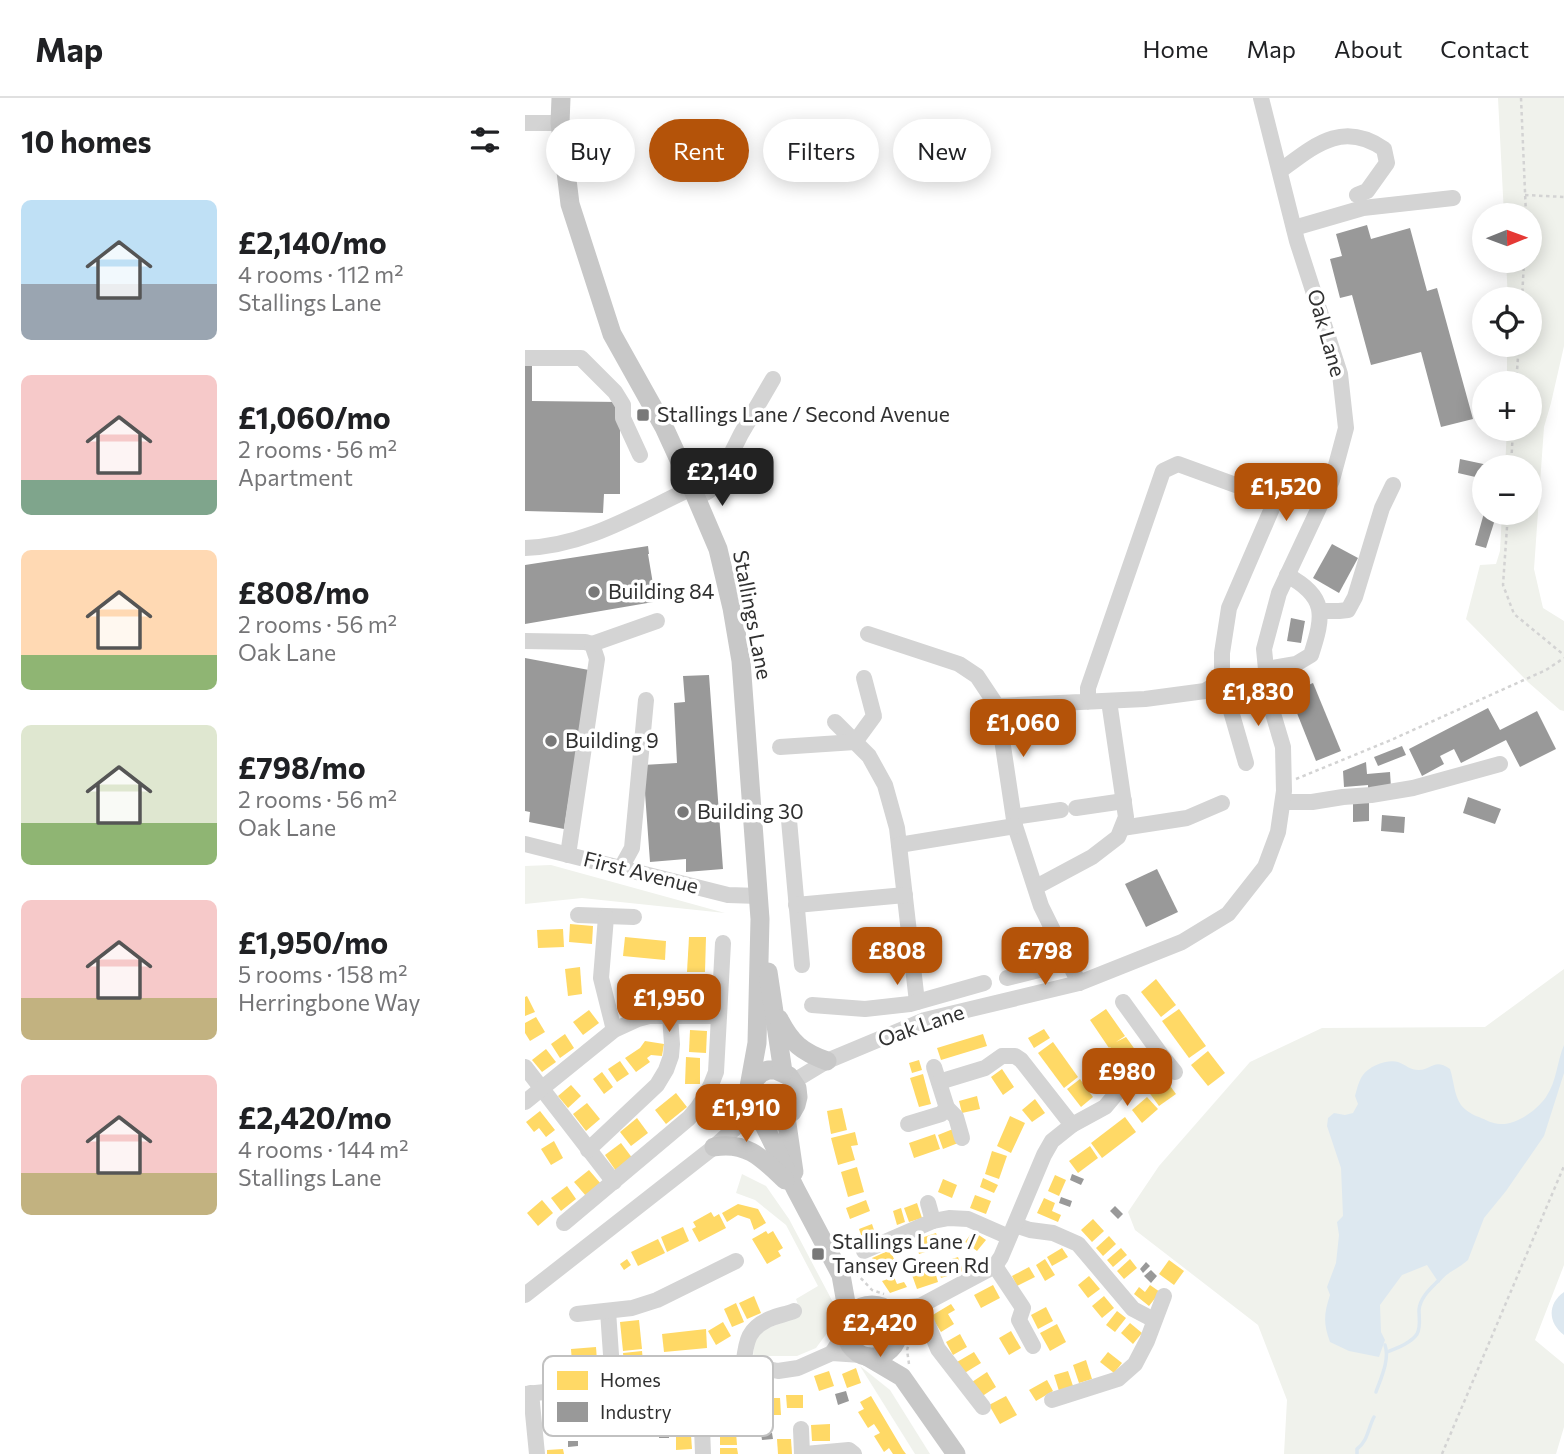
<!DOCTYPE html>
<meta charset="utf-8">
<style>
body{margin:0;font-family:Commissioner,sans-serif;background:#f2f2f2;color:#202124;height:100vh;display:flex;flex-direction:column;font-size:26px;white-space:nowrap}
*{box-sizing:border-box;margin:0}
p{font-size:23px;color:#757577}
.icon{flex:none;width:38px;height:38px;fill:none;stroke:currentColor;stroke-width:2;stroke-linecap:round;stroke-linejoin:round}
.map{position:relative;flex:1;overflow:hidden}
.drawer{display:flex;flex-direction:column;background:#fff;width:525px}
.drawer>*{flex:none}
.guide{position:absolute;left:21px;top:21px;width:665px;height:63px;display:flex;gap:14px}
.needle{width:46px;rotate:89deg}
.buttons{position:absolute;left:947px;top:105px;display:grid;gap:14px}
.buttons a{display:grid;place-items:center;width:70px;height:70px;border-radius:50%;background:#fff;box-shadow:0 4px 18px #0003;font-size:35px}
.price{position:absolute;translate:-50% -60px;padding:0 16px;border-radius:14px;background:#b45309;color:#fff;font-size:23px;line-height:46px;filter:drop-shadow(0 2px 4px #0008)}
.price::after{content:'';position:absolute;left:50%;top:42px;width:21px;height:16px;margin-left:-10px;background:inherit;clip-path:polygon(0 0,100% 0,50% 100%)}
.price.active{background:#222;color:#fff}
ul{padding:0;list-style:none}
li{display:flex;align-items:center;gap:21px;height:175px;padding:0 21px}
li span{display:grid;place-items:center;flex:none;width:196px;height:140px;border-radius:10px;color:#555}
li>.icon{margin-inline-start:auto}
span .icon{width:84px;height:84px;fill:#fffc;stroke-width:1}
li b{font-size:30px}
h2{display:flex;justify-content:space-between;align-items:center;height:84px;padding:0 21px;font-size:30px}
.chip{padding:0 24px;border-radius:32px;background:#fff;box-shadow:0 4px 18px #0003;font-size:24px;line-height:63px}
.chip.active{background:#b45309;color:#fff}
header{display:flex;align-items:center;gap:42px;box-sizing:border-box;height:98px;padding:0 35px;background:#fff;border-bottom:2px solid #e0e0e0}
header strong{font-size:33px}
nav{display:flex;gap:38px;margin-inline-start:auto;font-size:24px}
main{display:flex;flex:1;min-height:0}
.map>svg:first-child{display:block}
.green{fill:#f0f2ec}
.water{fill:#dde8f0}
.homes{fill:#ffd966}
.industry{fill:#999}
.lines{fill:none;stroke-linecap:round;stroke-linejoin:round}
.stream{stroke:#dde8f0;stroke-width:3.5}
.path{stroke:#d3d3d3;stroke-width:2.5;stroke-dasharray:3.5 3.5;stroke-linecap:butt}
.minor{stroke:#d4d4d4;stroke-width:16}
.major{stroke:#c8c8c8;stroke-width:19}
.poi-dot{fill:#787878;stroke:#fff;stroke-width:2.5}
.labels{text-anchor:middle;stroke-width:7;stroke-linejoin:round;paint-order:stroke}
.street-label{font-size:21px;fill:#303030;stroke:#fff}
.poi-label{font-size:21px;fill:#303030;stroke:#fff;text-anchor:start}
.key{fill:#fff;stroke:#c1c1c1;stroke-width:2}
.key-label{font-size:19px;fill:#303030}
</style>
<header>
<strong>Map</strong>
<nav><a>Home</a><a>Map</a><a>About</a><a>Contact</a></nav>
</header>
<main>
<section class="drawer">
<h2>10 homes<svg class="icon" aria-label="filters" viewBox="0 0 24 24"><path d="M4 7h16M4 17h16"/><circle cx="9" cy="7" r="2"/><circle cx="15" cy="17" r="2"/></svg></h2>
<ul>
<li><span style="background:linear-gradient(#bfe0f5 60%,#9aa5b1 0)"><svg class="icon" aria-label="home" viewBox="0 0 24 24"><path d="M3 11l9-7 9 7M6 9v11h12V9"/></svg></span><div><b>£2,140/mo</b><p>4 rooms · 112 m²</p><p>Stallings Lane</p></div></li>
<li><span style="background:linear-gradient(#f6c9c9 75%,#7fa58c 0)"><svg class="icon" aria-label="home" viewBox="0 0 24 24"><path d="M3 11l9-7 9 7M6 9v11h12V9"/></svg></span><div><b>£1,060/mo</b><p>2 rooms · 56 m²</p><p>Apartment</p></div></li>
<li><span style="background:linear-gradient(#ffd9b3 75%,#8fb573 0)"><svg class="icon" aria-label="home" viewBox="0 0 24 24"><path d="M3 11l9-7 9 7M6 9v11h12V9"/></svg></span><div><b>£808/mo</b><p>2 rooms · 56 m²</p><p>Oak Lane</p></div></li>
<li><span style="background:linear-gradient(#dfe7d0 70%,#8fb573 0)"><svg class="icon" aria-label="home" viewBox="0 0 24 24"><path d="M3 11l9-7 9 7M6 9v11h12V9"/></svg></span><div><b>£798/mo</b><p>2 rooms · 56 m²</p><p>Oak Lane</p></div></li>
<li><span style="background:linear-gradient(#f6c9c9 70%,#c2b280 0)"><svg class="icon" aria-label="home" viewBox="0 0 24 24"><path d="M3 11l9-7 9 7M6 9v11h12V9"/></svg></span><div><b>£1,950/mo</b><p>5 rooms · 158 m²</p><p>Herringbone Way</p></div></li>
<li><span style="background:linear-gradient(#f6c9c9 70%,#c2b280 0)"><svg class="icon" aria-label="home" viewBox="0 0 24 24"><path d="M3 11l9-7 9 7M6 9v11h12V9"/></svg></span><div><b>£2,420/mo</b><p>4 rooms · 144 m²</p><p>Stallings Lane</p></div></li>
</ul>
</section>
<div class="map">
<svg width="1039" height="1356" viewBox="0 0 1039 1356">
<rect width="100%" height="100%" fill="#fff"/>
<g class="green">
<polygon points="973,0 1039,0 1039,248 1026,305 1019,329 1009,471 1018,510 1039,523 1039,613 1035,612 1004,585 941,521 955,467 971,466 975,453 977,415 1004,415 1004,369 980,369 982,331 1004,331 1004,285 982,285 982,247 1004,247 1004,201 983,201 981,163 1004,163 1004,117 979,117"/>
<polygon points="26,767 200,815 57,800 0,806 0,768"/>
<polygon points="1039,871 1039,1167 1010,1242 1039,1266 1039,1329 1031,1356 759,1356 762,1302 733,1227 610,1132 603,1114 634,1068 725,964 797,930 960,929"/>
<polygon points="217,1076 241,1088 264,1121 311,1210 308,1227 291,1250 272,1258 228,1258 231,1236 276,1215 271,1201 293,1188 261,1127 230,1102 211,1095"/>
<polygon points="335,1268 365,1292 405,1356 390,1356"/>
</g>
<g class="water">
<path d="M1039,947V975L1019,1038L981,1093L959,1120L943,1162C932,1172 924,1172 914,1185L902,1167L877,1177L855,1207L856,1234L860,1242L854,1259L824,1253L805,1244C798,1225 799,1215 805,1197L802,1189L811,1165L814,1137L812,1124L818,1118L816,1070L802,1028L803,1020L809,1015L820,1017L828,1015L833,1006L830,998C832,991 834,982 838,977C844,968 863,961 873,964C881,967 885,972 894,972C907,972 909,960 925,971C929,983 929,997 936,1007C941,1013 948,1017 954,1019C961,1022 968,1026 975,1026C992,1027 1012,1012 1021,999C1032,983 1032,963 1039,947Z"/>
<path d="M1039,1194V1237C1023,1225 1022,1206 1039,1194Z"/>
</g>
<g class="homes">
<polygon points="45,826 68,828 67,846 44,844"/>
<polygon points="38,831 39,849 13,850 12,832"/>
<polygon points="100,839 141,843 140,862 98,858"/>
<polygon points="164,839 181,839 180,874 162,874"/>
<polygon points="55,869 57,896 43,898 40,871"/>
<polygon points="160,880 179,881 177,909 158,908"/>
<polygon points="631,881 651,907 636,919 616,894"/>
<polygon points="113,883 115,908 96,909 94,885"/>
<polygon points="2,898 10,914 0,918 0,899"/>
<polygon points="581,911 600,938 591,944 601,939 616,960 602,971 585,949 584,950 565,922"/>
<polygon points="654,911 681,948 664,960 637,923"/>
<polygon points="64,912 74,925 58,937 48,924"/>
<polygon points="11,919 20,934 5,943 0,935 0,925"/>
<polygon points="519,931 525,940 509,950 503,940"/>
<polygon points="165,932 182,933 181,955 164,954"/>
<polygon points="40,936 49,950 35,960 26,946"/>
<polygon points="458,936 462,948 416,962 412,950"/>
<polygon points="120,943 139,946 137,958 126,957 122,960 125,964 111,974 100,960 115,950"/>
<polygon points="528,944 553,979 539,990 513,955"/>
<polygon points="21,951 31,964 17,974 7,962"/>
<polygon points="683,953 700,975 683,988 666,967"/>
<polygon points="161,959 175,960 175,986 160,986"/>
<polygon points="394,962 397,972 387,975 384,965"/>
<polygon points="95,963 104,976 92,984 83,971"/>
<polygon points="477,971 489,989 478,997 466,979"/>
<polygon points="77,974 88,989 79,996 68,981"/>
<polygon points="398,976 406,1006 394,1009 385,980"/>
<polygon points="555,981 568,999 556,1009 542,991"/>
<polygon points="640,981 651,996 634,1008 623,993"/>
<polygon points="46,987 56,998 43,1010 33,998"/>
<polygon points="151,995 162,1009 141,1026 130,1012"/>
<polygon points="452,998 455,1011 437,1015 434,1003"/>
<polygon points="622,999 633,1011 617,1025 607,1012"/>
<polygon points="510,1001 520,1015 507,1024 497,1012"/>
<polygon points="62,1005 75,1021 61,1033 48,1016"/>
<polygon points="317,1010 322,1032 306,1036 302,1013"/>
<polygon points="15,1013 30,1032 21,1039 14,1030 9,1034 1,1024"/>
<polygon points="485,1018 500,1025 486,1055 472,1048"/>
<polygon points="600,1019 611,1034 577,1060 566,1045"/>
<polygon points="112,1020 123,1035 106,1048 95,1034"/>
<polygon points="428,1031 433,1045 418,1051 413,1037"/>
<polygon points="330,1034 333,1047 326,1048 330,1062 313,1067 306,1040"/>
<polygon points="410,1036 415,1051 389,1060 384,1045"/>
<polygon points="29,1043 38,1060 26,1067 16,1051"/>
<polygon points="96,1045 108,1061 91,1073 80,1057"/>
<polygon points="565,1048 573,1060 553,1075 544,1063"/>
<polygon points="467,1053 482,1058 474,1081 460,1076"/>
<polygon points="332,1069 339,1094 323,1099 316,1074"/>
<polygon points="64,1072 76,1086 61,1098 49,1084"/>
<polygon points="530,1077 541,1082 534,1098 523,1093"/>
<polygon points="458,1080 473,1087 469,1095 455,1089"/>
<polygon points="418,1081 432,1087 427,1100 413,1094"/>
<polygon points="42,1088 51,1101 36,1113 26,1100"/>
<polygon points="450,1097 466,1103 461,1116 445,1110"/>
<polygon points="519,1100 530,1105 527,1113 536,1117 533,1124 512,1115"/>
<polygon points="17,1102 28,1115 13,1128 2,1115"/>
<polygon points="341,1102 345,1113 325,1121 321,1110"/>
<polygon points="392,1105 397,1120 384,1124 379,1110"/>
<polygon points="213,1106 233,1111 241,1125 229,1132 225,1121 213,1117 202,1124 197,1115"/>
<polygon points="376,1110 380,1124 372,1127 368,1113"/>
<polygon points="186,1114 189,1119 194,1116 201,1130 174,1144 167,1131 171,1129 168,1124"/>
<polygon points="568,1121 579,1133 567,1144 556,1132"/>
<polygon points="347,1126 352,1141 339,1145 334,1131"/>
<polygon points="158,1129 164,1143 142,1154 136,1139"/>
<polygon points="241,1133 243,1136 248,1133 258,1150 253,1153 256,1158 242,1166 227,1141"/>
<polygon points="448,1133 461,1142 452,1153 440,1144"/>
<polygon points="411,1135 416,1149 394,1156 390,1142"/>
<polygon points="584,1138 591,1146 578,1158 571,1150"/>
<polygon points="133,1141 140,1155 113,1168 106,1154"/>
<polygon points="537,1150 543,1159 527,1168 522,1159"/>
<polygon points="596,1150 602,1157 588,1169 582,1162"/>
<polygon points="365,1152 369,1161 351,1169 347,1160"/>
<polygon points="433,1159 438,1173 416,1180 412,1166"/>
<polygon points="102,1161 106,1167 99,1172 95,1166"/>
<polygon points="520,1161 530,1177 520,1183 511,1167"/>
<polygon points="605,1161 612,1170 599,1181 592,1173"/>
<polygon points="644,1162 659,1173 649,1187 634,1176"/>
<polygon points="504,1169 510,1179 492,1188 487,1178"/>
<polygon points="409,1170 413,1184 392,1191 387,1177"/>
<polygon points="564,1178 575,1191 563,1200 553,1187"/>
<polygon points="369,1179 372,1186 379,1184 382,1189 365,1195 357,1183"/>
<polygon points="468,1187 475,1200 456,1210 449,1197"/>
<polygon points="625,1187 635,1194 624,1208 609,1196 614,1189 620,1194"/>
<polygon points="229,1198 236,1215 222,1221 214,1205"/>
<polygon points="579,1198 589,1210 577,1220 567,1208"/>
<polygon points="211,1205 219,1224 207,1229 199,1211"/>
<polygon points="426,1206 430,1212 423,1216 429,1226 416,1234 406,1218"/>
<polygon points="521,1209 528,1223 513,1231 506,1217"/>
<polygon points="592,1213 601,1220 590,1234 581,1227"/>
<polygon points="114,1222 117,1251 98,1253 95,1224"/>
<polygon points="198,1224 206,1238 191,1247 183,1233"/>
<polygon points="605,1225 617,1235 608,1246 596,1235"/>
<polygon points="532,1226 541,1244 525,1253 515,1235"/>
<polygon points="181,1231 182,1250 139,1254 137,1236"/>
<polygon points="486,1233 496,1250 484,1257 474,1240"/>
<polygon points="435,1236 442,1249 428,1257 421,1244"/>
<polygon points="71,1249 73,1276 48,1279 46,1251"/>
<polygon points="117,1253 119,1273 100,1275 98,1255"/>
<polygon points="449,1254 456,1265 438,1276 432,1264"/>
<polygon points="583,1254 597,1265 589,1275 575,1264"/>
<polygon points="561,1262 567,1281 554,1285 548,1267"/>
<polygon points="331,1270 336,1285 322,1290 317,1276"/>
<polygon points="304,1273 309,1288 294,1293 289,1278"/>
<polygon points="543,1273 548,1288 534,1293 529,1277"/>
<polygon points="462,1274 471,1289 456,1299 447,1284"/>
<polygon points="522,1282 528,1293 511,1303 504,1292"/>
<polygon points="261,1297 278,1297 278,1310 262,1310"/>
<polygon points="346,1298 378,1352 381,1356 368,1356 364,1350 359,1354 349,1338 355,1335 349,1326 343,1330 333,1314 339,1311 335,1304"/>
<polygon points="481,1298 492,1317 475,1326 464,1307"/>
<polygon points="235,1300 255,1300 256,1317 235,1317"/>
<polygon points="305,1326 305,1343 287,1343 286,1327"/>
<polygon points="211,1334 212,1347 195,1347 195,1335"/>
<polygon points="151,1337 166,1337 167,1351 151,1352"/>
<polygon points="252,1341 266,1341 267,1356 253,1356"/>
<polygon points="195,1350 212,1350 213,1356 195,1356"/>
<polygon points="38,1351 39,1356 22,1356 22,1352"/>
</g>
<g class="industry">
<polygon points="842,127 846,141 885,130 902,193 912,190 948,321 916,329 896,254 846,267 827,197 815,200 805,161 817,158 811,136"/>
<polygon points="0,267 7,267 7,303 95,304 95,396 79,396 78,415 0,413"/>
<polygon points="935,361 963,367 963,369 959,369 959,381 933,375"/>
<polygon points="959,415 972,415 961,450 950,447"/>
<polygon points="807,446 833,460 814,495 788,480"/>
<polygon points="123,448 124,456 123,456 128,486 137,485 140,502 0,526 0,467"/>
<polygon points="766,520 780,523 776,545 762,543"/>
<polygon points="0,560 64,572 39,731 4,724 5,714 0,713"/>
<polygon points="184,577 198,771 161,774 161,761 125,764 118,667 152,665 149,605 160,604 158,578"/>
<polygon points="788,585 816,653 791,663 764,595"/>
<polygon points="963,610 975,632 1012,613 1031,651 995,669 981,642 936,665 929,651 915,658 919,666 897,678 884,651"/>
<polygon points="877,648 881,657 853,668 849,659"/>
<polygon points="841,664 842,676 865,674 866,690 843,691 843,687 819,689 818,673"/>
<polygon points="943,699 976,711 970,726 938,715"/>
<polygon points="828,703 844,703 844,723 828,724"/>
<polygon points="857,717 880,719 879,735 856,733"/>
<polygon points="632,771 653,814 621,829 600,786"/>
<polygon points="547,1076 559,1081 556,1087 545,1082"/>
<polygon points="536,1099 547,1103 545,1109 534,1105"/>
<polygon points="590,1108 598,1116 593,1121 585,1113"/>
<polygon points="621,1164 625,1168 618,1175 615,1171"/>
<polygon points="626,1172 632,1178 626,1185 619,1178"/>
<polygon points="321,1293 324,1303 313,1307 310,1296"/>
<rect x="134" y="1334" width="10" height="6"/>
<polygon points="236,1335 247,1335 248,1341 237,1342"/>
<polygon points="43,1343 53,1343 53,1348 43,1349"/>
</g>
<g class="lines">
<g class="stream">
<path d="M862,1254C872,1250 886,1245 892,1236C896,1229 894,1220 894,1212C895,1200 904,1192 913,1183"/>
<path d="M851,1294C856,1280 865,1261 860,1247"/>
<path d="M832,1356V1351C843,1343 843,1330 849,1319"/>
</g>
<g class="path">
<polyline points="996,0 1001,117"/>
<polyline points="1000,97 1039,99"/>
<polyline points="997,201 999,163"/>
<polyline points="991,285 994,247"/>
<polyline points="986,369 988,331"/>
<polyline points="983,415 978,487 989,516 1039,557"/>
<polyline points="771,681 866,642 1021,572 1039,560"/>
<polyline points="331,1175 347,1192 359,1196"/>
<polyline points="384,1266 382,1252 386,1239"/>
<polyline points="917,1356 1039,1068"/>
</g>
<g class="minor">
<polyline points="0,25 35,25"/>
<path d="M755,73C789,48 817,22 859,51L862,65L842,93L832,97"/>
<polyline points="769,130 838,110 928,100"/>
<polyline points="0,260 56,260 90,294 98,307 98,320 115,357"/>
<polyline points="171,400 184,393 193,382 216,336 248,281"/>
<path d="M0,450C61,448 113,415 167,390"/>
<polyline points="795,513 814,513 823,512 830,499 857,410 868,387"/>
<polyline points="343,536 434,566 452,578 472,608 490,728 516,808 554,885"/>
<polyline points="0,543 60,544 67,546 72,561 43,757"/>
<polyline points="67,546 132,523"/>
<path d="M741,571L771,566L786,557C799,517 802,499 762,477"/>
<polyline points="697,582 721,665"/>
<polyline points="472,608 620,601 680,593 697,582 697,555 704,510 748,408 738,397 653,366 638,373 563,590 563,604"/>
<polyline points="310,624 344,658 360,687 372,730 392,904"/>
<polyline points="255,649 330,644 349,618 339,580"/>
<polyline points="758,704 787,704 818,699 846,697 888,690 975,666"/>
<polyline points="551,710 599,703"/>
<polyline points="489,719 536,712"/>
<polyline points="264,722 277,867"/>
<polyline points="597,730 662,720 697,705"/>
<polyline points="0,746 203,797 234,798"/>
<polyline points="374,747 490,728"/>
<polyline points="96,770 107,750 121,602"/>
<polyline points="511,789 567,759 593,739 601,719 584,603"/>
<polyline points="271,807 380,797"/>
<polyline points="53,817 109,819"/>
<polyline points="81,819 76,880 89,932"/>
<polyline points="482,880 518,871 541,857"/>
<polyline points="598,904 637,958 650,974"/>
<polyline points="287,907 340,911 385,906 459,885"/>
<polyline points="0,969 89,1084"/>
<polyline points="409,969 422,1010"/>
<polyline points="269,983 302,963 400,922 554,885 657,844 703,816 740,769 753,734 759,693 758,649 744,602 739,551 754,495 807,382 821,330 815,276 772,143 736,0"/>
<polyline points="414,984 460,970 477,958 490,958 496,962 547,1027"/>
<polyline points="0,1004 89,932 113,921 124,918 194,918"/>
<polyline points="383,1026 416,1016 422,1010 431,1019 437,1040"/>
<polyline points="63,1052 132,987 141,972 146,958 147,946 145,918"/>
<polyline points="403,1105 408,1123"/>
<path d="M39,1125L164,1020C177,1006 185,992 191,974L198,845"/>
<polyline points="490,1127 505,1132 528,1135 553,1146 608,1211 629,1222"/>
<polyline points="339,1153 408,1123 424,1120 443,1121 484,1139"/>
<polyline points="470,1168 498,1210 494,1222 508,1248"/>
<polyline points="0,1197 189,1049 228,1014"/>
<polyline points="395,1208 413,1251 458,1309"/>
<polyline points="361,1211 395,1208"/>
<polyline points="83,1213 88,1286"/>
<polyline points="52,1216 107,1210 132,1202 211,1163"/>
<polyline points="373,1233 382,1221 395,1208 470,1168 476,1159 519,1057 527,1043 547,1027 580,1009 607,977 637,958"/>
<polyline points="307,1255 321,1233"/>
<path d="M218,1270C221,1245 221,1230 247,1220C254,1217 262,1216 269,1213"/>
<polyline points="175,1278 178,1356"/>
<polyline points="6,1295 12,1356"/>
<polyline points="0,1296 175,1278 197,1272 232,1269 253,1273 273,1270 307,1255 336,1257"/>
<polyline points="527,1302 593,1281 610,1266 622,1243 639,1198"/>
<polyline points="276,1331 277,1356"/>
<polyline points="280,1356 324,1352 329,1356"/>
</g>
<g class="major">
<polyline points="36,0 35,25 45,106 87,236 139,329 167,390 193,451 207,510 216,563 235,821 232,945 222,1000 228,1014 236,1021 245,1023 253,1023 261,1019 267,1014 271,1007 273,999 272,990 264,978 251,972 243,972 236,975 226,985"/>
<polyline points="243,874 258,974"/>
<path d="M254,921C266,945 277,954 302,963"/>
<polyline points="261,1019 269,1074"/>
<polyline points="236,1021 271,1092 316,1177 324,1222"/>
<path d="M189,1049C222,1043 238,1061 260,1082"/>
<circle cx="347" cy="1233" r="26"/>
<polyline points="343,1259 377,1279 431,1356"/>
</g>
</g>
<g class="poi-dot">
<rect x="111" y="310" width="14" height="14" rx="3.5"/>
<circle cx="69" cy="494" r="7"/>
<circle cx="26" cy="643" r="7"/>
<circle cx="158" cy="714" r="7"/>
<rect x="286" y="1149" width="14" height="14" rx="3.5"/>
</g>
<g class="labels">
<g class="street-label">
<text transform="translate(801 235) rotate(74)" y="7">Oak Lane</text>
<text transform="translate(227 517) rotate(79)" y="7">Stallings Lane</text>
<text transform="translate(116 775) rotate(14)" y="7">First Avenue</text>
<text transform="translate(396 928) rotate(-19)" y="7">Oak Lane</text>
</g>
<g class="poi-label">
<text x="132" y="324">Stallings Lane / Second Avenue</text>
<text x="83" y="501">Building 84</text>
<text x="40" y="650">Building 9</text>
<text x="172" y="721">Building 30</text>
<text x="307" y="1151">Stallings Lane /<tspan x="307" dy="24">Tansey Green Rd</tspan></text>
</g>
</g>
<rect x="18" y="1258" width="230" height="80" rx="10" class="key"/>
<rect x="32" y="1273" width="31" height="19" fill="#ffd966"/>
<rect x="32" y="1304" width="31" height="20" fill="#999"/>
<g class="key-label">
<text x="75" y="1289">Homes</text>
<text x="75" y="1321">Industry</text>
</g>
</svg>
<div class="buttons">
<a><svg class="needle" viewBox="-14 -14 28 28"><path d="M0-13l5 13h-10z" fill="#e53935"/><path d="M0 13l5-13h-10z" fill="#757577"/></svg></a>
<a><svg class="icon" aria-label="locate" viewBox="0 0 24 24"><circle cx="12" cy="12" r="6"/><path d="M12 2v4M12 18v4M2 12h4M18 12h4"/></svg></a>
<a>+</a>
<a>−</a>
</div>
<b class="price active" style="left:197px;top:410px">£2,140</b>
<b class="price" style="left:761px;top:425px">£1,520</b>
<b class="price" style="left:733px;top:630px">£1,830</b>
<b class="price" style="left:498px;top:661px">£1,060</b>
<b class="price" style="left:372px;top:889px">£808</b>
<b class="price" style="left:520px;top:889px">£798</b>
<b class="price" style="left:144px;top:936px">£1,950</b>
<b class="price" style="left:602px;top:1010px">£980</b>
<b class="price" style="left:221px;top:1046px">£1,910</b>
<b class="price" style="left:355px;top:1261px">£2,420</b>
<div class="guide">
<a class="chip">Buy</a>
<a class="chip active">Rent</a>
<a class="chip">Filters</a>
<a class="chip">New</a>
</div>
</div>
</main>
